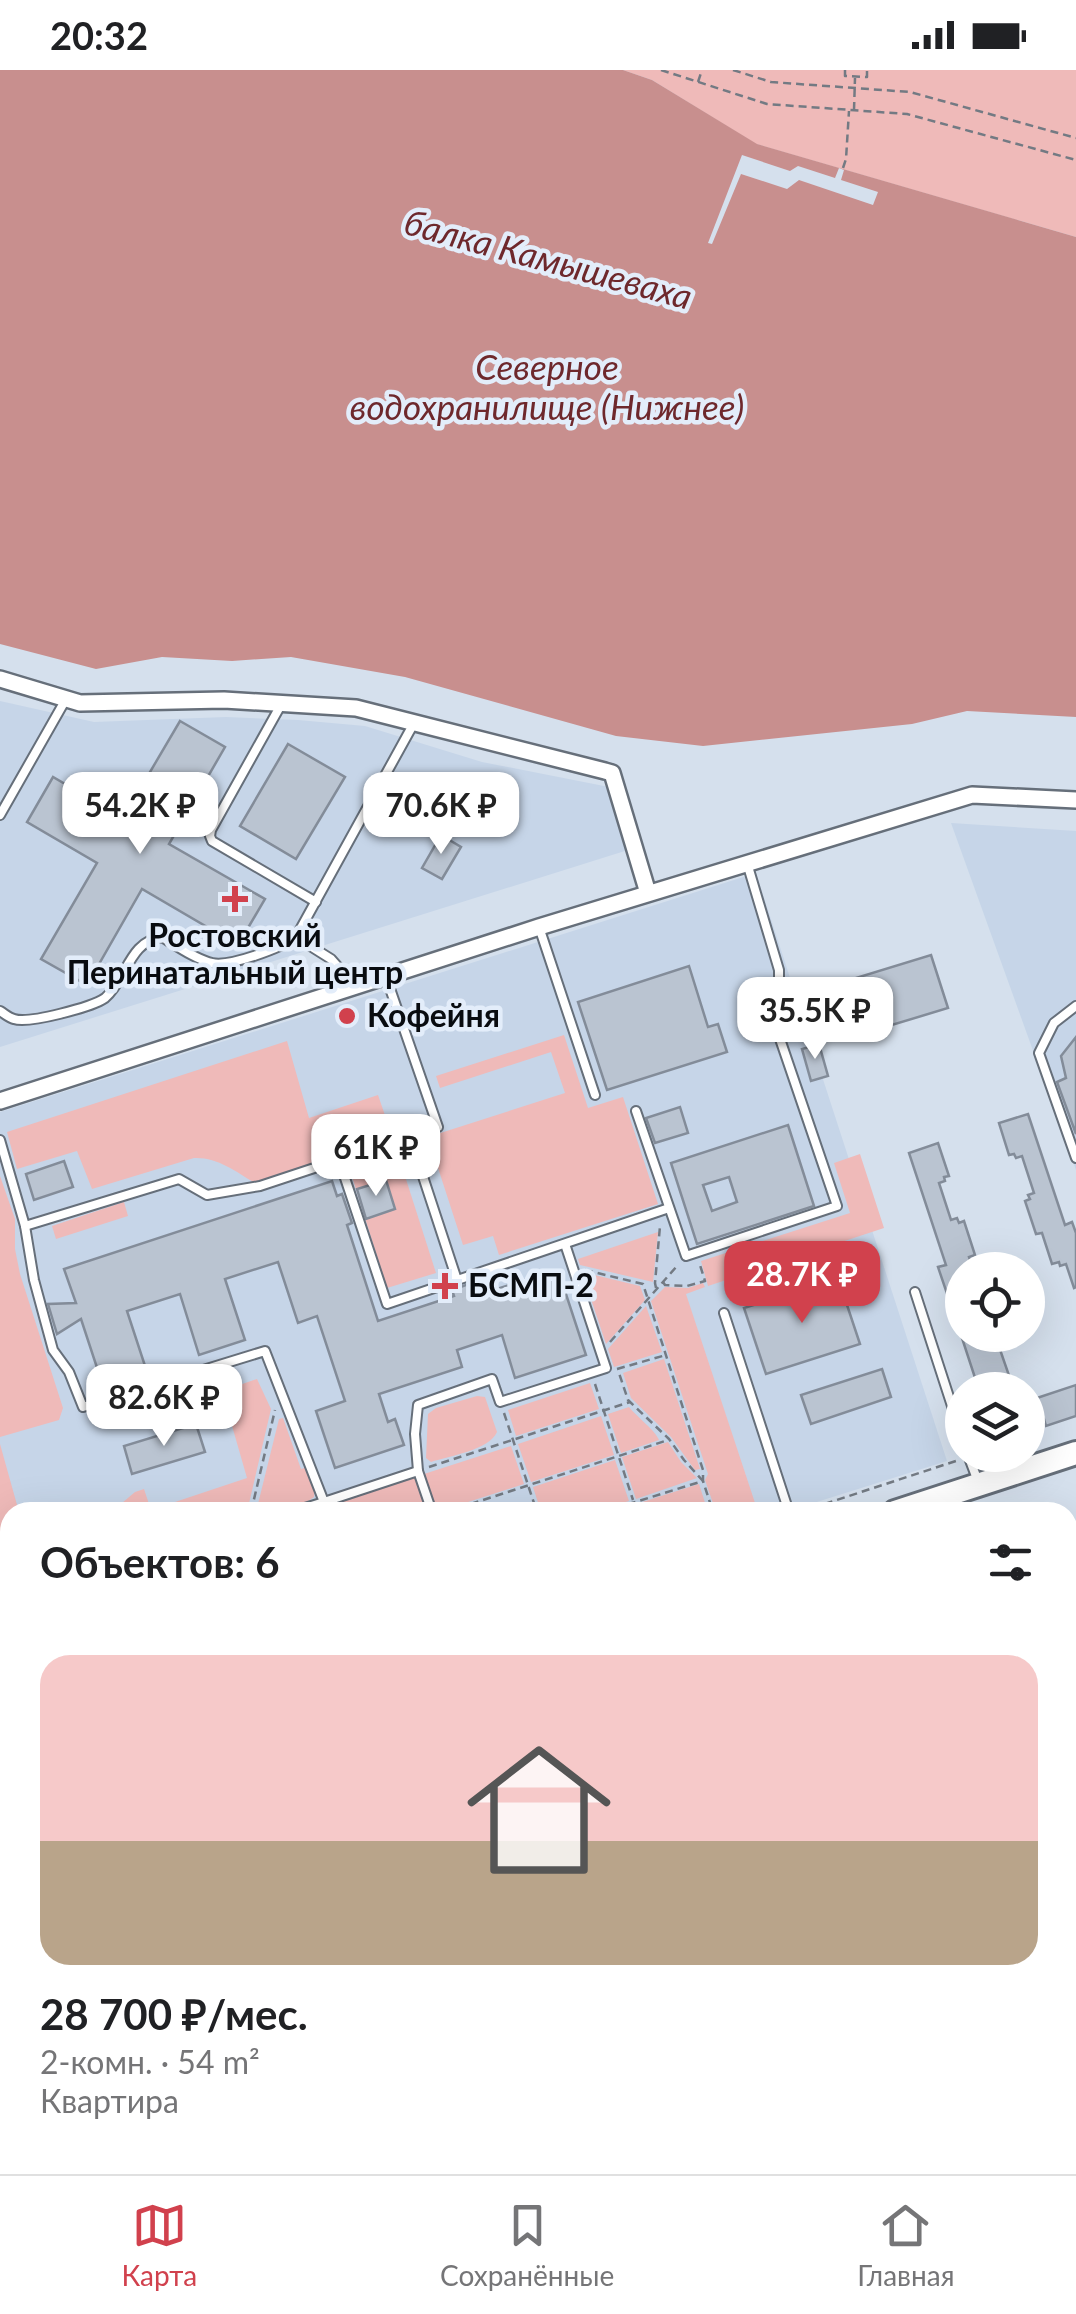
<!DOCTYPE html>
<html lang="ru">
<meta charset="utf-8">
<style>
body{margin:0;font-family:Lato,sans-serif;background:#f6f6f6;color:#202124;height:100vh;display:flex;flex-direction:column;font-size:38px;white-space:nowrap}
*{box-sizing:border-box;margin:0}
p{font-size:32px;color:#757577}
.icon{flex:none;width:55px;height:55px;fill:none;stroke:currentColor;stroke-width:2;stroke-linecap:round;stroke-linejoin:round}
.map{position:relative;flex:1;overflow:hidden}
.sheet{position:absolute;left:0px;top:1432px;width:1078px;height:672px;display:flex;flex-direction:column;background:#fff;border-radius:30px 30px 0 0;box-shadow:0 10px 40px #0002}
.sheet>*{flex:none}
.buttons{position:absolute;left:945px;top:1182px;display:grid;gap:20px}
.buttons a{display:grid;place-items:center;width:100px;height:100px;border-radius:50%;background:#fff;box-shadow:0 10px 40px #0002;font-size:50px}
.price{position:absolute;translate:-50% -85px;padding:0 22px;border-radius:20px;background:#fff;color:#222;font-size:32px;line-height:65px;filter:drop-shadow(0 2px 5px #0008)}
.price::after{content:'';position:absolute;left:50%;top:60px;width:30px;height:22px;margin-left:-15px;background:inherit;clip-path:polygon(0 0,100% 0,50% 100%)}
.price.on{background:#d1414d;color:#fff}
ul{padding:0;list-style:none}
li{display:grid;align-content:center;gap:20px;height:530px;padding:0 40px}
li+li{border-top:2px solid #e0e0e0}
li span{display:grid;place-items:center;height:310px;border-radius:30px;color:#555}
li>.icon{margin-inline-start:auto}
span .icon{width:180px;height:180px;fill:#fffc;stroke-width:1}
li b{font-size:42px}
h2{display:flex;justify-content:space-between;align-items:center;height:120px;padding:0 40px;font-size:42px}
.status{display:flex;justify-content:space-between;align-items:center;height:70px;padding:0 50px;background:#fff;direction:ltr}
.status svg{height:28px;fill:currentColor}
.tab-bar{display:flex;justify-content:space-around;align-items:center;height:140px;border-top:2px solid #e0e0e0;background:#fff;font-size:28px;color:#757577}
.tab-bar a{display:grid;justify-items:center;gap:5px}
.tab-bar .on{color:#d1414d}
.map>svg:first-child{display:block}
.built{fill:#c6d5e8}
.green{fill:#efbab9}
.water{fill:#c88f8e}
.pier{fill:#d5e0ed}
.building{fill:#bac4d1;stroke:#838c99;stroke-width:2.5;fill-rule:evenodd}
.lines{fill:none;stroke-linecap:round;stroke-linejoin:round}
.service-casing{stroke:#666f7a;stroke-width:12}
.minor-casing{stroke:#666f7a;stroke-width:20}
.tertiary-casing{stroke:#666f7a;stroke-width:25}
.secondary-casing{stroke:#666f7a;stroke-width:28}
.path{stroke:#737a83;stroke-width:2.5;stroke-dasharray:8 5;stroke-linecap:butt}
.service{stroke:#fff;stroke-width:8}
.minor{stroke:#fff;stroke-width:15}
.tertiary{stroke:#fff;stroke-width:20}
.secondary{stroke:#fff;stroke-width:22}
.poi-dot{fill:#d1414d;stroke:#e3edfa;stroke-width:4}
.labels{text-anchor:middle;stroke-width:9;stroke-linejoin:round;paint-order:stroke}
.poi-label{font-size:32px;font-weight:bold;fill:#090c10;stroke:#e3edfa;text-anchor:start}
.water-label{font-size:35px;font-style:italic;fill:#6e282c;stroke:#e3edfa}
</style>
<div class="status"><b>20:32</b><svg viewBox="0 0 49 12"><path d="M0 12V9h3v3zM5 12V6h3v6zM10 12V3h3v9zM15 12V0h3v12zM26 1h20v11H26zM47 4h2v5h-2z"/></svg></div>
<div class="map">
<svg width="1076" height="2104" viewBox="0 0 1076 2104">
<rect width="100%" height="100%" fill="#d5e0ed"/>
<g class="built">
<polygon points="0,631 94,652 226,647 298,650 365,656 482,692 609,717 628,780 0,977"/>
<polygon points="951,753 1076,761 1076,1100"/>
<polygon points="756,803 947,1391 785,1442 10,1442 10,1535 0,1489 0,1042"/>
</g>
<g class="green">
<polygon points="623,0 1076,0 1076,167 756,74 652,10"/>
<polygon points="564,965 588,1038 623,1027 658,1134 499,1185 493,1166 463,1175 428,1067 565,1023 551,982 440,1018 436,1006"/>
<path d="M287,971L309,1048L378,1025L389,1057L422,1046L425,1057L255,1113C235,1101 217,1087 194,1088L92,1119L77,1081L17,1099L7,1062Z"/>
<polygon points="396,1078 436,1203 387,1218 348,1094"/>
<polygon points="860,1084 884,1158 708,1216 701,1191 850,1143 834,1093"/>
<polygon points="0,1106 15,1149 15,1179 20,1204 63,1338 59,1350 0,1367"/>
<polygon points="124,1132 128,1146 56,1169 52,1156"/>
<polygon points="658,1162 653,1212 580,1195 578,1189"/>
<polygon points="582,1202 640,1216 645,1230 606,1274"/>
<polygon points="703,1213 705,1217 686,1224 758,1442 716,1442 705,1410 708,1404 651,1231 665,1217 688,1218"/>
<polygon points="646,1236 662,1282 614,1297 608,1279"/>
<polygon points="664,1289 700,1399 695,1400 671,1367 631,1328 623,1303"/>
<polygon points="257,1309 271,1339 247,1442 122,1442 122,1433 135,1422 144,1419 151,1440 247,1408 222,1321"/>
<polygon points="590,1313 599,1339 516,1366 508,1340"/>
<path d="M477,1326L485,1327L497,1362C489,1380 450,1386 431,1392L426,1388L428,1344L436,1338Z"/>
<path d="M629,1337C637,1347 656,1361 659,1370L621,1383L608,1344Z"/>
<polygon points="601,1346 614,1385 531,1412 518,1374"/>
<path d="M283,1348L301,1399L308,1397L315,1417L314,1427C297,1440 277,1442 256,1442L279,1349Z"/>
<polygon points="668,1372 681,1392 697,1408 636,1429 622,1387"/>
<polygon points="0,1374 19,1442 10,1442 10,1520 0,1477"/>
<polygon points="511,1376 524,1414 437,1442 424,1404"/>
<polygon points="615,1390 629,1431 593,1442 541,1442 533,1417"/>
<polygon points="417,1407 429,1442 332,1442 330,1435"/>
<polygon points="699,1414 708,1442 611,1442"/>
</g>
<polygon class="water" points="0,0 623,0 652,10 757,74 1076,167 1076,647 967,641 912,654 703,676 616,666 405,607 291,587 232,591 162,587 96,599 0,574"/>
<polygon class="pier" points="742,85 790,101 798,96 835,108 839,98 844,100 841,110 878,122 873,135 799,110 787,119 741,104 712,174 708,173"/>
<g class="building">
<polygon points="180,651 225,677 169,774 265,829 238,875 142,819 87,915 41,889 97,793 27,752 53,707 123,748"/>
<polygon points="288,674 345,707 296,789 240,756"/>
<polygon points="441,765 461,777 442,809 422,798"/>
<polygon points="931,885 948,938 862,964 846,911"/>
<polygon points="689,896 708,957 718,954 727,982 607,1020 578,932"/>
<polygon points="1076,967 1076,1064 1057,1012 1066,1008 1061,986"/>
<polygon points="819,974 828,1006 811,1011 802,979"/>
<polygon points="680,1037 688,1063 655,1073 646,1048"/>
<polygon points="1028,1044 1065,1155 1072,1152 1076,1163 1076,1217 1074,1218 1066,1194 1060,1196 1059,1192 1052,1194 1042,1163 1036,1164 1025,1131 1030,1129 1028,1125 1034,1123 1022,1086 1016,1088 1014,1084 1009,1085 999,1053"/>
<path d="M788,1055L814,1136L697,1174L671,1093ZM729,1107L737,1132L712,1141L703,1115Z"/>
<polygon points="938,1073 949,1106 944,1107 945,1111 939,1113 951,1150 957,1148 959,1153 964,1151 975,1185 969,1187 973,1200 962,1200 962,1261 960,1262 938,1197 946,1195 909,1083"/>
<polygon points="64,1091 73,1117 34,1130 26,1104"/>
<polygon points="386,1110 395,1139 366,1149 357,1119"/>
<polygon points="332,1111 337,1126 342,1124 352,1153 347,1155 378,1251 454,1226 452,1220 474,1212 478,1225 553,1201 557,1214 562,1212 586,1285 515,1308 502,1265 457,1280 462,1297 379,1324 388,1352 395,1349 404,1375 335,1398 316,1341 345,1331 317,1246 298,1253 278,1192 225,1209 245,1270 199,1285 180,1224 127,1241 147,1302 103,1316 81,1249 57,1264 48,1234 76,1233 64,1199"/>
<polygon points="838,1208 860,1274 766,1304 744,1238"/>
<polygon points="961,1265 995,1265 1014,1320 979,1320"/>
<polygon points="882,1299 891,1327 811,1354 801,1325"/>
<polygon points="1076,1315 1076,1346 1046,1356 1044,1349 1028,1354 1028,1331"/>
<polygon points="196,1354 205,1382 132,1404 124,1376"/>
</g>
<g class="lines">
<defs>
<g id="service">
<polyline points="282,633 211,760 210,766 212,771 316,832"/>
<polyline points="0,745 66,629"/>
<polyline points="539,857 595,1025"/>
<polyline points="296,867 331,889 354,915"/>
<polyline points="1076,936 1054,953 1039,983 1076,1088"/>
<path d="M0,941C5,944 9,948 14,949C29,954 92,937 105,928C127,909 129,871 162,867C177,876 195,889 212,893C230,897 281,878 296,867L414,653"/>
<polyline points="636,1041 686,1186 837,1136 779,966 779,900 747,793"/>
<polyline points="410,1067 457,1210"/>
<polyline points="0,1070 25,1156 34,1210 53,1280 69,1302 83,1337 265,1281 324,1432 418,1401 415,1364 418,1335 492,1309 500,1332 606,1298 565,1174"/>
<polyline points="339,1090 387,1234 669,1138"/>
<polyline points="25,1156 179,1109 207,1125 260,1116 438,1057 386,907"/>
<polyline points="915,1222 962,1367"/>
<polyline points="724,1243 789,1442"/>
<polyline points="968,1385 979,1414"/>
<polyline points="418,1401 432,1442"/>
<polyline points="292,1442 324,1432"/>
</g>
<g id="minor">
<polyline points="0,609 80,633 224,630 356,638 605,701 612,703 648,823"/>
<polyline points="0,1031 539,857 972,725 1076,730"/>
<polyline points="1068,1562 1076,1559"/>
<polyline points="1068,2022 1076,2047"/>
<polyline points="351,2095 357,2104"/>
<polyline points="629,2095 633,2104"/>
<polyline points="890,2095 893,2104"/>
<polyline points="1,2104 10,2095"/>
</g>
<g id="tertiary">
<polyline points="0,2002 10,2034"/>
<polyline points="36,2095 40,2104"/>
</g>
<g id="secondary">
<polyline points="895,1442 1076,1383"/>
<polyline points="0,1612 10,1617"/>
</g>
</defs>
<use href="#service" class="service-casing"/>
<use href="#minor" class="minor-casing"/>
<use href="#tertiary" class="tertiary-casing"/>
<use href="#secondary" class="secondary-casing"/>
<g class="path">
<polyline points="661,0 767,34 907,44 1076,90"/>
<polyline points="733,0 771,12 910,22 1076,68"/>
<polyline points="845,0 845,6 867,7 867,0"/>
<polyline points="698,12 702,0"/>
<polyline points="854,40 855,8"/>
<polyline points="843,98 846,89 849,41"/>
<polyline points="585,1200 643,1214 703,1400 703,1411 713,1442"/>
<polyline points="663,1212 665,1215 687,1216 705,1211 700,1195"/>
<polyline points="656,1218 655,1213 660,1156"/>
<polyline points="610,1272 677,1196"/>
<polyline points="617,1299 666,1285"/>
<polyline points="595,1314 633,1430"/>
<polyline points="504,1343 537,1442"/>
<polyline points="429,1397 630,1332"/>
<polyline points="251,1442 275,1340"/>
<polyline points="446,1442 668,1370"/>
<polyline points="603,1442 703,1411 684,1390 669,1369 628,1330 618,1300"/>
<polyline points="800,1442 959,1390"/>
<polyline points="0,1493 10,1537"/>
<polyline points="0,1567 10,1565"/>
</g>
<use href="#service" class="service"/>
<use href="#minor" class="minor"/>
<use href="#tertiary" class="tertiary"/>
<use href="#secondary" class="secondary"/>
</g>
<g class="poi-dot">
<path d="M230 814h10v10h10v10h-10v10h-10v-10h-10v-10h10z"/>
<circle cx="347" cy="946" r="10"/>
<path d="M440 1201h10v10h10v10h-10v10h-10v-10h-10v-10h10z"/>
</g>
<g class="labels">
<g class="poi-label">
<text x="235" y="877" text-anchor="middle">Ростовский<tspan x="235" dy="37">Перинатальный центр</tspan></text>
<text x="367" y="957">Кофейня</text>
<text x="468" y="1227">БСМП-2</text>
</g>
<g class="water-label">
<text transform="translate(548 190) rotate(15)" y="12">балка Камышеваха</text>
<text x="547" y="310">Северное<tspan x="547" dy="40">водохранилище (Нижнее)</tspan></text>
</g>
</g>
</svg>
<div class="buttons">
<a><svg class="icon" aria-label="locate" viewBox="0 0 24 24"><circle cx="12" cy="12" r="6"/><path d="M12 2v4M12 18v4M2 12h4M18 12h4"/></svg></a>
<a><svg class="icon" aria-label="layers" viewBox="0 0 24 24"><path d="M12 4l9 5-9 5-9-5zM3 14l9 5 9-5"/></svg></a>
</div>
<b class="price" style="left:140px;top:787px">54.2K ₽</b>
<b class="price" style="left:441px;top:787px">70.6K ₽</b>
<b class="price" style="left:815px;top:992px">35.5K ₽</b>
<b class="price" style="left:376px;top:1129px">61K ₽</b>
<b class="price on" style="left:802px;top:1256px">28.7K ₽</b>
<b class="price" style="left:164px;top:1379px">82.6K ₽</b>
<section class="sheet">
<h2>Объектов: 6<svg class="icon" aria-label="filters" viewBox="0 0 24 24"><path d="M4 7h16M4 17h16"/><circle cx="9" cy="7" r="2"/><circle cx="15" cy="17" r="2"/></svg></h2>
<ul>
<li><span style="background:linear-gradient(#f6c9c9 60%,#b9a48a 0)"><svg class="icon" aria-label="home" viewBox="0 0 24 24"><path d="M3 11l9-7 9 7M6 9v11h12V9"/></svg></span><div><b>28 700 ₽/мес.</b><p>2-комн. · 54 m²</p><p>Квартира</p></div></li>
</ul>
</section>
</div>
<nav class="tab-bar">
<a class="on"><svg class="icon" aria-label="map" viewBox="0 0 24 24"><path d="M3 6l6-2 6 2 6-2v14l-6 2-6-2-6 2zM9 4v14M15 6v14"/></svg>Карта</a>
<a><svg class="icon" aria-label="saved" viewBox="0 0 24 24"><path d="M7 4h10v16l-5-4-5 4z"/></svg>Сохранённые</a>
<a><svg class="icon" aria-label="home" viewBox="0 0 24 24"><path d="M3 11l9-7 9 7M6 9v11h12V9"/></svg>Главная</a>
</nav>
